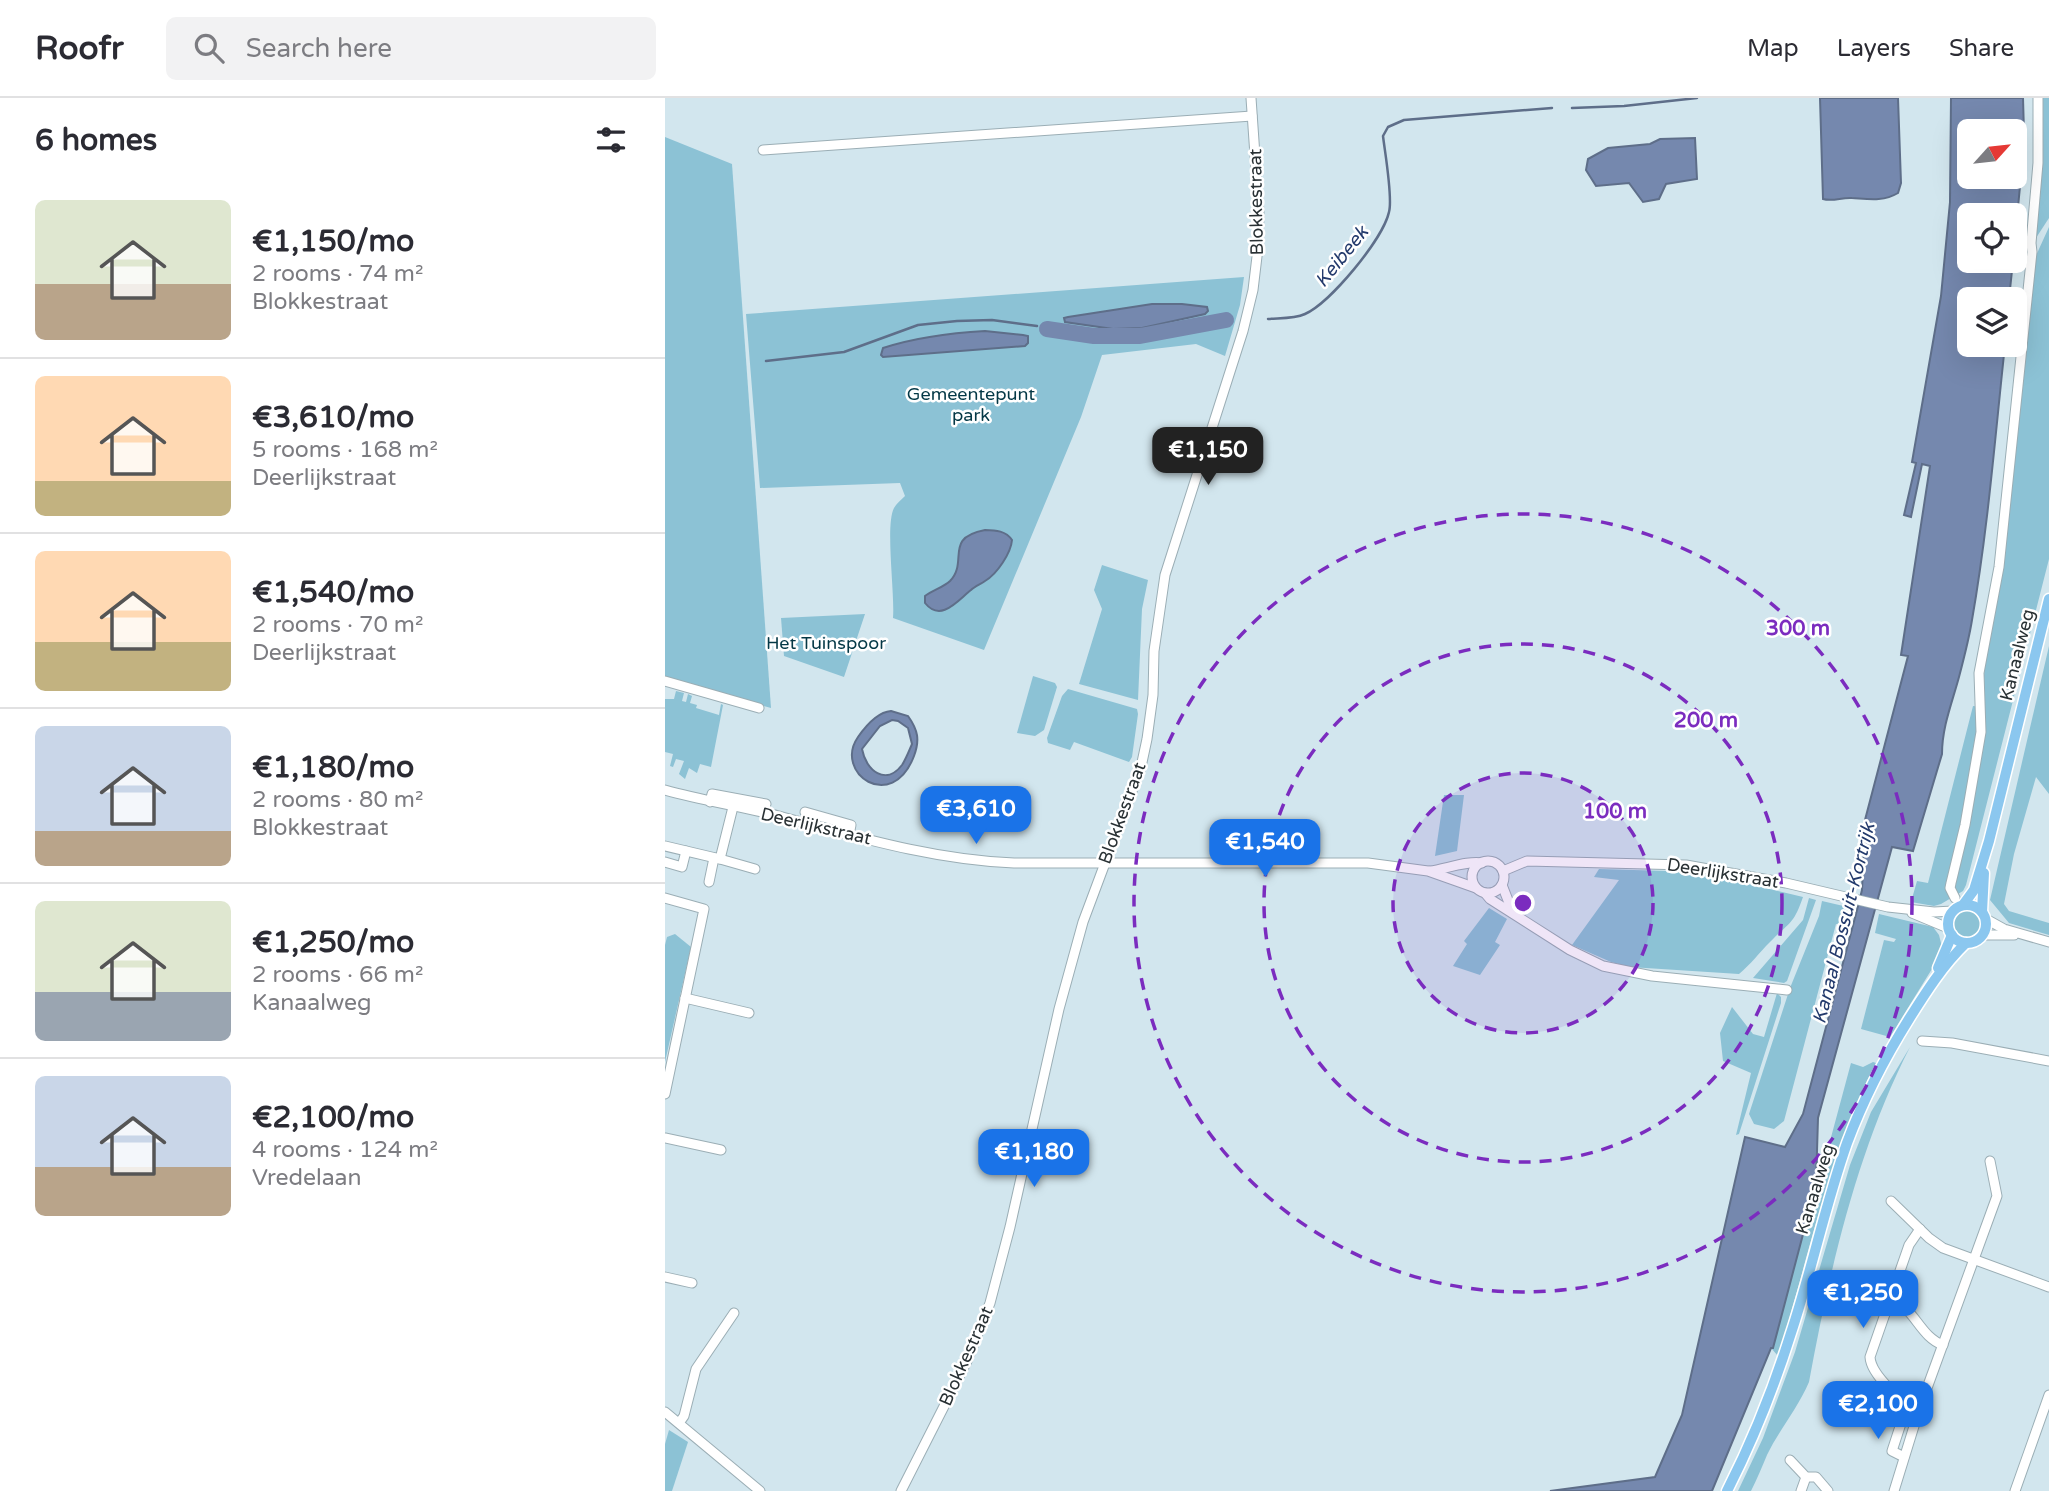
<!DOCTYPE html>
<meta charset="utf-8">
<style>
body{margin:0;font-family:"Varela Round",sans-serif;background:#f2f2f3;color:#2b2b33;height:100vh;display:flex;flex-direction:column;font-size:26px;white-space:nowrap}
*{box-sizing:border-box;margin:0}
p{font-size:23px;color:#7c7c81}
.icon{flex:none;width:38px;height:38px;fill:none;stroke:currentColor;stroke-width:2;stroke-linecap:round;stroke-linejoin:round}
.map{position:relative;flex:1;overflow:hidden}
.details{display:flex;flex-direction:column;background:#fff;width:665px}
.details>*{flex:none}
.needle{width:46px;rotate:63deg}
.fabs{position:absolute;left:1292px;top:21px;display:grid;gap:14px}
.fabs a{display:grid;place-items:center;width:70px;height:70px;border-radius:10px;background:#fff;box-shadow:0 7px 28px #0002;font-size:35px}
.price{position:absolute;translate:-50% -60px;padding:0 16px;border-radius:14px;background:#1a73e8;color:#fff;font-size:23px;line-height:46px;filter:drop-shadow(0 2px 4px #0008)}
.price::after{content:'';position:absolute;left:50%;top:42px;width:21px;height:16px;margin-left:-10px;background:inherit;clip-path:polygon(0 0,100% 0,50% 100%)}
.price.current{background:#222;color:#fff}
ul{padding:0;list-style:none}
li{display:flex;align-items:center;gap:21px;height:175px;padding:0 35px}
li+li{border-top:2px solid #e1e1e2}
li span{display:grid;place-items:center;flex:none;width:196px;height:140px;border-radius:10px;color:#555}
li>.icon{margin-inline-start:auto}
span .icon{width:84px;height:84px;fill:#fffc;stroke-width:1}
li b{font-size:30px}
h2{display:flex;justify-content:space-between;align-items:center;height:84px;padding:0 35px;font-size:30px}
header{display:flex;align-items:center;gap:42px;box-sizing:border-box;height:98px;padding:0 35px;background:#fff;border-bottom:2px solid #e1e1e2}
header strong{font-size:33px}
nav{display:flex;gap:38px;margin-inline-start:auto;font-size:24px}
.search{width:490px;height:63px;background:#f2f2f3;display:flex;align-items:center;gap:18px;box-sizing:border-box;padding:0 24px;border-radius:10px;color:#7c7c81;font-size:26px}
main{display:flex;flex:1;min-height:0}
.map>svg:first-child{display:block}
.green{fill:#8cc2d5}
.water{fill:#7588ae;stroke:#5e6e89;stroke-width:2;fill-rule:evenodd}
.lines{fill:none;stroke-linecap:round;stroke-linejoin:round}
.stream{stroke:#5e6e89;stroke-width:2.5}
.river{stroke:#7588ae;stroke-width:16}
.minor-casing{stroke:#9baeb5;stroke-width:11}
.major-casing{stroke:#fff;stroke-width:13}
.minor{stroke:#fff;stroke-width:9}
.major{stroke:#8bc7ef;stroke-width:10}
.ring{fill:none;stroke:#7b2cbf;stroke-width:3.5;stroke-dasharray:12 9}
.labels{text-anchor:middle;stroke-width:5;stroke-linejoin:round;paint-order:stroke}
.street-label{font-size:18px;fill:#293134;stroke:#fff}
.park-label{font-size:18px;fill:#043846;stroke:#fff}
.water-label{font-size:19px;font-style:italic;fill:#233a6c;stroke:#fff}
.centre{fill:#7b2cbf;stroke:#fff;stroke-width:3.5}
.ring-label{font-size:21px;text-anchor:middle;font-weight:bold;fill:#7b2cbf;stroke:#fff;stroke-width:5;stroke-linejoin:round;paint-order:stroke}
</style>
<header>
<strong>Roofr</strong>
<div class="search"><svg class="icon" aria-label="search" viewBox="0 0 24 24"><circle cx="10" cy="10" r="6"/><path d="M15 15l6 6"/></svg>Search here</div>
<nav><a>Map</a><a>Layers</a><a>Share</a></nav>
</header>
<main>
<section class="details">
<h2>6 homes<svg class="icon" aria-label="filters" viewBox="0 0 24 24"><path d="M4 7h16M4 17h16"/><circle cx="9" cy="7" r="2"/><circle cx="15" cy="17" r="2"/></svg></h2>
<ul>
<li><span style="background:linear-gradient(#dfe7d0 60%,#b9a48a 0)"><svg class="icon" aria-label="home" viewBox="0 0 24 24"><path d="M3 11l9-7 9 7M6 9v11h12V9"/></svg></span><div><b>€1,150/mo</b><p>2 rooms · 74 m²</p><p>Blokkestraat</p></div></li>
<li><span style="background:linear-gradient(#ffd9b3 75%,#c2b280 0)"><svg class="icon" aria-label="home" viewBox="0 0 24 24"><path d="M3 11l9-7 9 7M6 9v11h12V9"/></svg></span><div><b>€3,610/mo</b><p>5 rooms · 168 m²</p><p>Deerlijkstraat</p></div></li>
<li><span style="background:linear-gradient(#ffd9b3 65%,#c2b280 0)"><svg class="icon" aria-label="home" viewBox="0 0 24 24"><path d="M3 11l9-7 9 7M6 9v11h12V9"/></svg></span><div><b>€1,540/mo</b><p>2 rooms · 70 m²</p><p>Deerlijkstraat</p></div></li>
<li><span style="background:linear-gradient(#c9d6e8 75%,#b9a48a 0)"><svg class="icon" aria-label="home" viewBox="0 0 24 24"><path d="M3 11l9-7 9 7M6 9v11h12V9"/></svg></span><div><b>€1,180/mo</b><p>2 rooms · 80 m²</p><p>Blokkestraat</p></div></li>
<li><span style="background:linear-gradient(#dfe7d0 65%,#9aa5b1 0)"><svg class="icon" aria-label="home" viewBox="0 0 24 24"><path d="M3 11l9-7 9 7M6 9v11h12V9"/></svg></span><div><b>€1,250/mo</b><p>2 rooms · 66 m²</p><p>Kanaalweg</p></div></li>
<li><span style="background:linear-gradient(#c9d6e8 65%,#b9a48a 0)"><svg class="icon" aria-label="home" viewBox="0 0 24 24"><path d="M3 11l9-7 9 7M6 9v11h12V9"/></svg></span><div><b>€2,100/mo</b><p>4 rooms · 124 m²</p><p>Vredelaan</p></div></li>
</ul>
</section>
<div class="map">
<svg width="1384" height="1393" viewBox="0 0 1384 1393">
<rect width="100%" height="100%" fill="#d2e6ee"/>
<g class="green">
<polygon points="1375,0 1384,0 1384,120 1369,143"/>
<polygon points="0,39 67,66 106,610 0,581"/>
<polygon points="1384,129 1384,461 1301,787 1298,793 1276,806 1269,808 1246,804 1252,783 1263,785 1308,608 1320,609 1319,577 1323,543 1369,162"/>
<path d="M579,179L575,207L560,258L531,246L437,257L416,319L319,552L228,520C230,495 220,427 229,410C231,406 236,402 240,398L235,385L95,390L81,216Z"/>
<polygon points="437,467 483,482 477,511 473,602 414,586 437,511 429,492"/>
<polygon points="200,516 179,579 119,558 116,520"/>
<polygon points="1384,548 1384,696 1371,679 1349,756 1339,806 1344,813 1384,825 1384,837 1344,825 1325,802"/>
<polygon points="368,578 390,585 392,589 379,632 370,638 352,635"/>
<polygon points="403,591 472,611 473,616 467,659 464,664 409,644 405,652 383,645 382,640 397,598"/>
<polygon points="11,593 19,595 17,603 21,604 23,596 27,598 25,605 32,607 31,610 54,617 56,606 58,607 46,669 35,666 32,675 24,670 20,681 14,676 19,663 11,661 8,669 5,668 8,656 0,654 0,601 9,601"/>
<polygon points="779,697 799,697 792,753 770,758"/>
<path d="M934,771L1002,773L1054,779L1138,799C1128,828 1124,824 1105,844C1094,855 1086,866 1074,876L965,869L946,864L907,847L954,782L929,779Z"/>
<polygon points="1144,800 1151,802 1122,883 1119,885 1088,880 1138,822"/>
<polygon points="1157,803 1187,810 1183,829 1171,826 1119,1023 1109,1031 1089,1026 1084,1016 1125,890 1154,818"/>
<circle cx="1303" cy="825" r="15"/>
<polygon points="824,810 842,821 830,844 835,847 815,877 788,868 802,846 799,843"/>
<polygon points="1214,816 1268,829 1274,837 1278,853 1225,939 1196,931 1219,842 1229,844 1231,841 1210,835"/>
<polygon points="10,836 26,849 0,964 0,847 2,839"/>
<polygon points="1112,895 1116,899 1116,905 1074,1036 1071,1037 1086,975 1058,963 1055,935 1067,909 1088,936 1099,939"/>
<path d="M1245,949C1192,1053 1165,1170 1144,1284C1133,1310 1114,1332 1102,1357C1097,1369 1092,1381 1086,1393H1073L1098,1340L1130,1254L1185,1067L1206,1014Z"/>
<path d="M1208,964L1211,965C1163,1057 1144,1160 1113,1258L1106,1250H1108L1151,1087L1152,1057L1161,1058L1186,965L1198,969Z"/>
<polygon points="4,1332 23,1344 7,1393 0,1393 0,1346"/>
</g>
<g class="water">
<path d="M1155,0H1233L1236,85L1233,95C1218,104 1203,101 1187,100C1177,99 1168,104 1158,101Z"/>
<path d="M1286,0H1358L1360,70L1356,78L1349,151V117H1304V163H1348L1344,201H1304V247H1340C1330,339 1323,431 1307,522C1304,541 1299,560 1294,579C1287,605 1277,629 1277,656L1248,753L1227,749L1153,1020L1151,1087L1108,1250H1106L1047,1393H885L990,1379L1017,1317L1080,1039L1120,1049L1138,1016L1192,812L1197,792L1200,722L1243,558L1236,557L1265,368L1257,366L1246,419L1239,417L1251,365L1247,364L1276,198L1285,104ZM1304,33H1349V79H1304Z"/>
<polygon points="1030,40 1032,81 1001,86 994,101 978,104 964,85 931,88 921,72 923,61 943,50 985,46 995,41"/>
<polygon points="487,206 517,206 542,209 543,213 540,216 477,230 448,231 400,224 399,220 403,219"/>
<path d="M320,233L358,237L363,238V245L360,248L218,259L216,257L218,250C252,239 284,235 320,233Z"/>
<path d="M320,432C331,432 341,433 347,442C346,455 332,476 320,483C316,486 310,488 306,492C293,502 276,525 260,505V498C268,492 279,489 285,483C304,463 278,440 320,432Z"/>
<path d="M226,613L243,618C253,632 255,642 249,658C227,716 168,675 193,639C200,629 213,614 226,613ZM227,622L233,623L243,630L247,646C244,653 241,661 237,667C221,688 201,673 197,651L215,628Z"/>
</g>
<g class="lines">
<g class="stream">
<polyline points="907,10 959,8 1032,0"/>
<path d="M603,221C615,220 629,221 640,216C666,204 718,141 724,114C728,100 720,55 718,38L723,29L739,22L887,10"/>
<polyline points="101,263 179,254 253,227 292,223 327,222 372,228"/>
</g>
<polyline class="river" points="382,231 429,238 475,238 561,222"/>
<defs>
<g id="minor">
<polyline points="98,52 587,18"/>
<polyline points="0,583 94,610"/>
<path d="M0,692C40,703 81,709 121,720C196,740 271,762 349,765H703L763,773L811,790"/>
<polyline points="45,704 47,696 101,706"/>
<polyline points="68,709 55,761 90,771"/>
<polyline points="140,714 186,727 184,737"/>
<polyline points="0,748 55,761"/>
<circle cx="823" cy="779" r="16"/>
<polyline points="0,764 17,769 21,753"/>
<path d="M765,773C780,771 805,762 817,765"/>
<polyline points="838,773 862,763 1021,767 1121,785 1223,809 1269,814 1288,813"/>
<polyline points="44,784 49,760"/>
<polyline points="837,787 848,815"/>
<polyline points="820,795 825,801 905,852 938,868 987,878 1122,892"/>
<polyline points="0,800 39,811 0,996"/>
<polyline points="1290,800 1285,790 1286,785 1300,727 1316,634 1314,575 1334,469 1367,154 1366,145 1373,65 1373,0"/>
<polyline points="1247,815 1283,830"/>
<polyline points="1321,821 1339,831 1384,844"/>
<polyline points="1318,837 1349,837"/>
<polyline points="20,900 84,915"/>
<polyline points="1257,943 1287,945 1384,963"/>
<polyline points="0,1040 56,1052"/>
<polyline points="1226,1103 1264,1140 1278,1150 1384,1189"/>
<polyline points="0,1179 27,1185"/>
<path d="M1226,1201C1250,1210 1255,1239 1278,1247"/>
<path d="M1254,1312C1238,1306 1206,1277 1205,1259L1244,1147L1255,1131"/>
<polyline points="0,1314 95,1393"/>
<polyline points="14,1325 19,1318 31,1271 69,1215"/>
<polyline points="1239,1359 1227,1353 1242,1307"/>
<polyline points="1125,1362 1141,1379 1151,1379 1163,1393"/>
<polyline points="236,1393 302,1263 325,1205 345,1129 394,911 418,824 476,669 482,641 488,597 489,553 500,477 578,233 588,192 593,150 594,115 586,0"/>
<polyline points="1136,1393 1141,1379"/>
<polyline points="1229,1393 1254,1312 1332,1098 1325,1063"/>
<polyline points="1350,1393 1384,1297"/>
</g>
<g id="major">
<circle cx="1302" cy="826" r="19"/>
<polyline points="1298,807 1309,792 1324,743 1384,501"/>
<polyline points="1317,814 1319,775"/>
<polyline points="1273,870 1287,837"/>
<path d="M1062,1393C1088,1342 1109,1289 1126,1235C1147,1172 1160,1107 1182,1045C1198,1002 1219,961 1244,921C1261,894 1278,867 1301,845"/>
</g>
</defs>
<use href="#minor" class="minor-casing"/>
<use href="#major" class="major-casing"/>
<use href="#minor" class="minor"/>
<use href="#major" class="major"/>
</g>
<circle cx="858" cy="805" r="130" fill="#7b2cbf" fill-opacity=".12"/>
<g class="ring">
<circle cx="858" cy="805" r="130"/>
<circle cx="858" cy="805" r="259"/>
<circle cx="858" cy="805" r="389"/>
</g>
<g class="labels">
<g class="street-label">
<text transform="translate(591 104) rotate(-91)" y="6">Blokkestraat</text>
<text transform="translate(1352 557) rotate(-76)" y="6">Kanaalweg</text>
<text transform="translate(457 715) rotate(-70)" y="6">Blokkestraat</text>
<text transform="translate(151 728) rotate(13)" y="6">Deerlijkstraat</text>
<text transform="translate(1058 775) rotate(9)" y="6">Deerlijkstraat</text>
<text transform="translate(1150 1091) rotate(-73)" y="6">Kanaalweg</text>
<text transform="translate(301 1258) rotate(-66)" y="6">Blokkestraat</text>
</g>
<g class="park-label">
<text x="306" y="302">Gemeentepunt<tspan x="306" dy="21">park</tspan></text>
<text x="161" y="551">Het Tuinspoor</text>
</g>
<g class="water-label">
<text transform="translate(676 158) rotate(-51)" y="7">Keibeek</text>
<text transform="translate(1178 825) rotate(-76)" y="7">Kanaal Bossuit-Kortrijk</text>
</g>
</g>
<circle cx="858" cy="805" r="10" class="centre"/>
<g class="ring-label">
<text x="1133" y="537">300 m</text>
<text x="1041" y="629">200 m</text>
<text x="950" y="720">100 m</text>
</g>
</svg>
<div class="fabs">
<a><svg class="needle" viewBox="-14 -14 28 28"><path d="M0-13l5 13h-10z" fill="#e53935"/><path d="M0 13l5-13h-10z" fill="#7c7c81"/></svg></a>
<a><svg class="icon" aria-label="locate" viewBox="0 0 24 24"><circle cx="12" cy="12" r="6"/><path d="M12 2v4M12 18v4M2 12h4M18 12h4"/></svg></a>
<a><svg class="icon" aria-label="layers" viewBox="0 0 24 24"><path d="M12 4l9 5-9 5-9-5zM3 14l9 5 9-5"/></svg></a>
</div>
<b class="price current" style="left:543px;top:389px">€1,150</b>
<b class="price" style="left:311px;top:748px">€3,610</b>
<b class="price" style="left:600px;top:781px">€1,540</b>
<b class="price" style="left:369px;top:1091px">€1,180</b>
<b class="price" style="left:1198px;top:1232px">€1,250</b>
<b class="price" style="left:1213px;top:1343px">€2,100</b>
</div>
</main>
